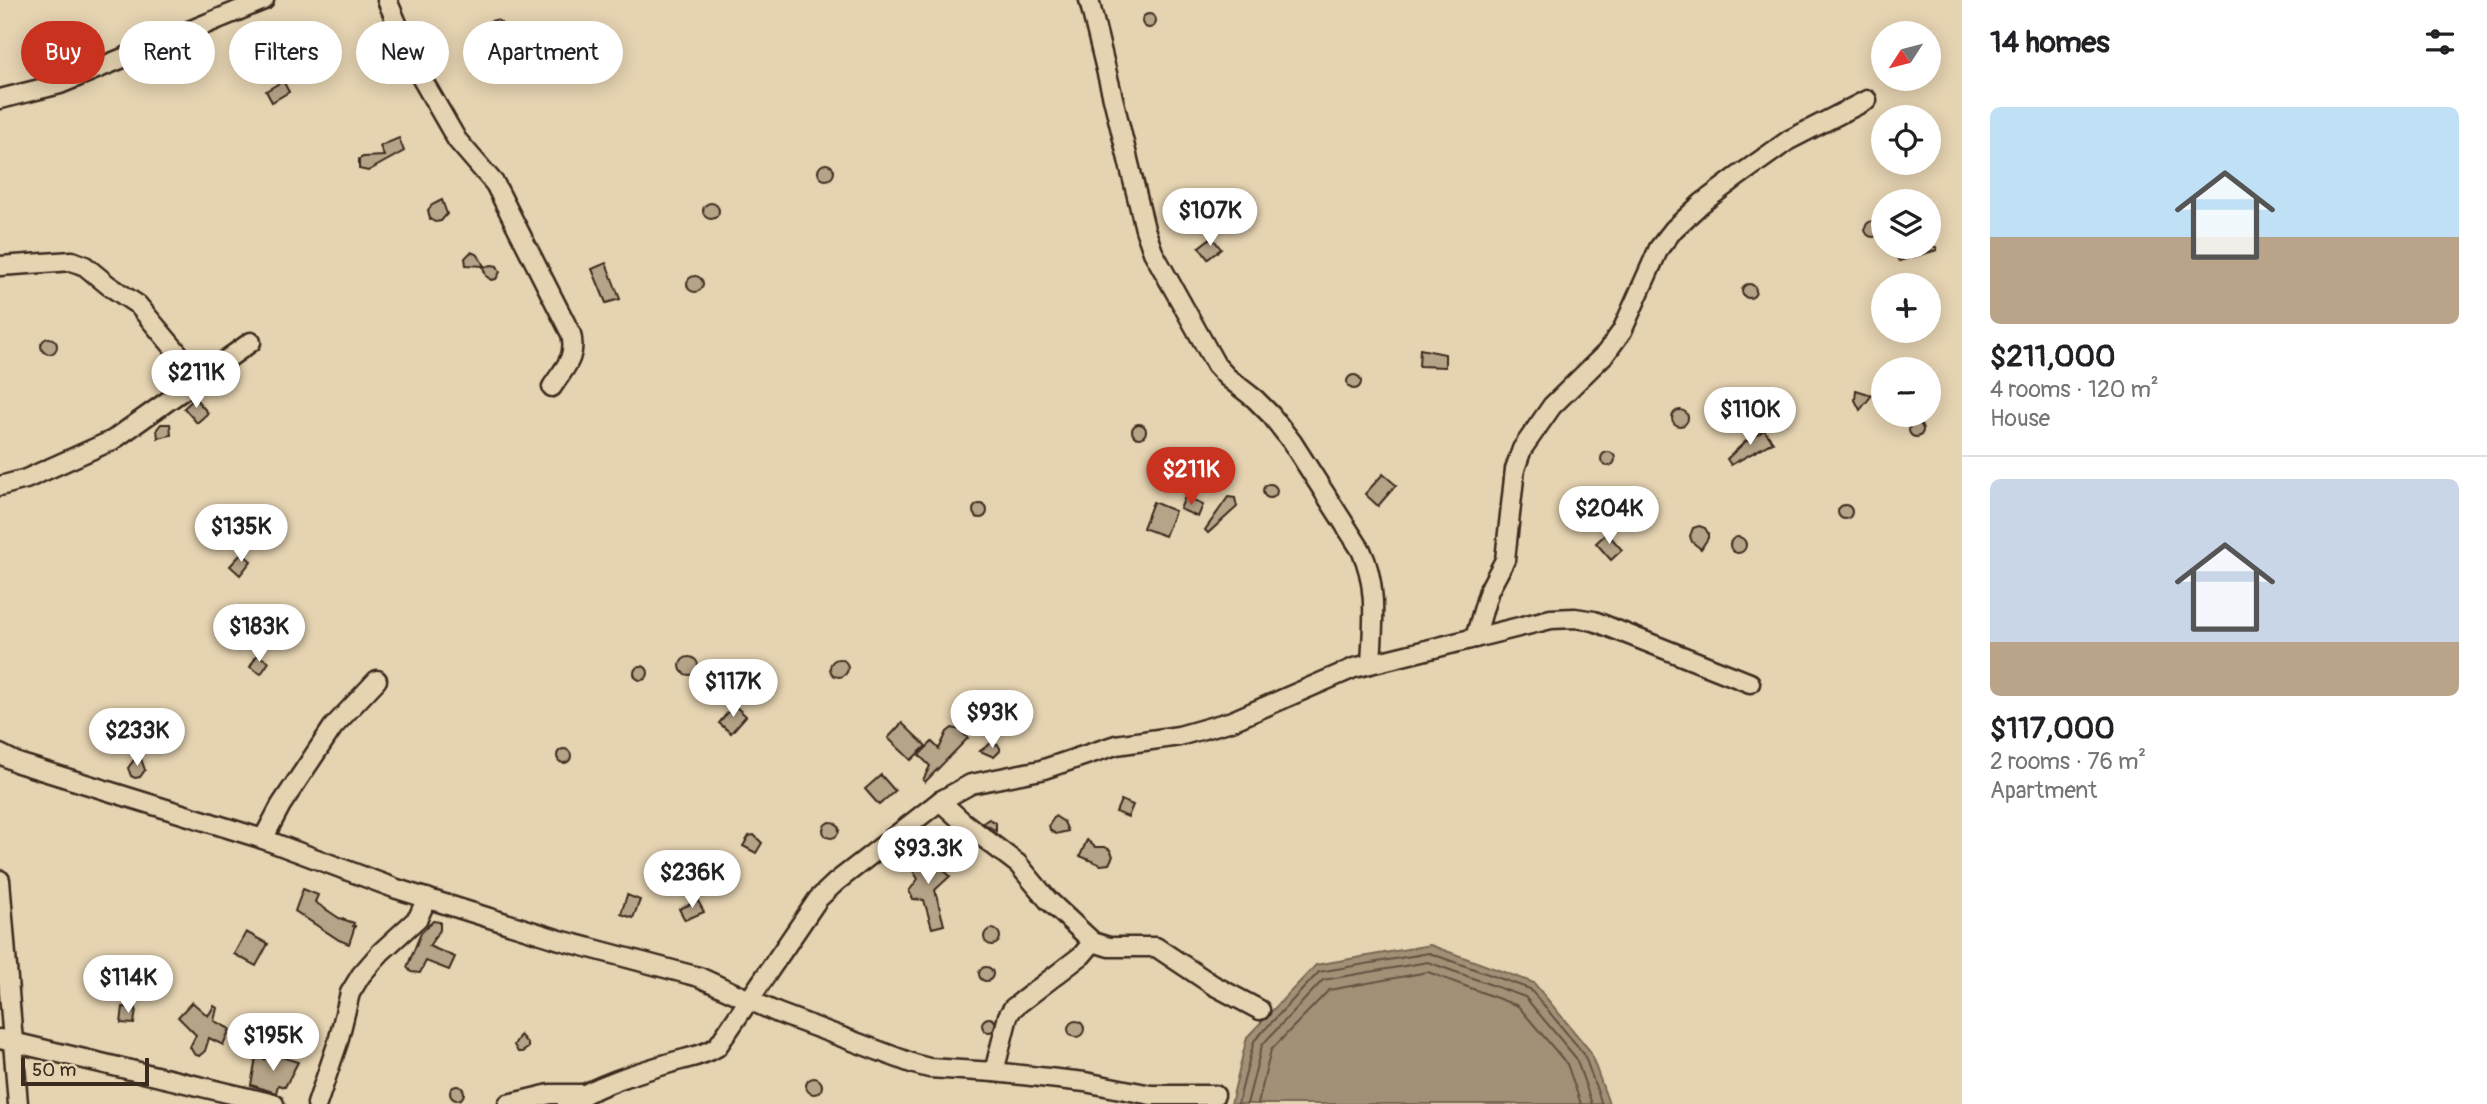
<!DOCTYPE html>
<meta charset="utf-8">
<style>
body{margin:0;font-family:Pangolin,sans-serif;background:#f2f2f2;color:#202124;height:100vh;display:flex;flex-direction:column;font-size:26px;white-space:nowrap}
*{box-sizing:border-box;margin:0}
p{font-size:23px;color:#757577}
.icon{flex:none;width:38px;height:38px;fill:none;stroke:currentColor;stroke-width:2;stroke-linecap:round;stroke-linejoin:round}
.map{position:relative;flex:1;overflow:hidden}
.panel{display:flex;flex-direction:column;background:#fff;width:525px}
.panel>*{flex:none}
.top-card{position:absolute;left:21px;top:21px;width:665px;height:63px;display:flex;gap:14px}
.needle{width:46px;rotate:234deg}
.controls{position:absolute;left:1871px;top:21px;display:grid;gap:14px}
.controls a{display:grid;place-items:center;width:70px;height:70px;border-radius:50%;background:#fff;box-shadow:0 4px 18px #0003;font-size:35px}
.scale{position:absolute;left:21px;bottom:18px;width:128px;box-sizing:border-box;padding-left:7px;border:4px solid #3b2a1e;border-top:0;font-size:19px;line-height:24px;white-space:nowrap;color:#3b2a1e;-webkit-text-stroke:5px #e5d3b1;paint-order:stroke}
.price{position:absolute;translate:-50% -60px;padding:0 16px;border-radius:24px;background:#fff;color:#222;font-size:23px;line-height:46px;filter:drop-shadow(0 2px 4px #0008)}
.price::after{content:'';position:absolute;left:50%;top:42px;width:21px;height:16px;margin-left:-10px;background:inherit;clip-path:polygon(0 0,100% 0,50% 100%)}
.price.on{background:#c8321e;color:#fff}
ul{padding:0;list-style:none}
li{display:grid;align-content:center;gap:14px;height:371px;padding:0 28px}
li+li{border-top:2px solid #e0e0e0}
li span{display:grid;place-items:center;height:217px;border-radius:10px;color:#555}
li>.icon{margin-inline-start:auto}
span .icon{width:126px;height:126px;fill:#fffc;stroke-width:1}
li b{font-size:30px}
h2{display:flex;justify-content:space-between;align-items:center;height:84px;padding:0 28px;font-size:30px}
.tag{padding:0 24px;border-radius:32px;background:#fff;box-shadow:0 4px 18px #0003;font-size:24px;line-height:63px}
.tag.on{background:#c8321e;color:#fff}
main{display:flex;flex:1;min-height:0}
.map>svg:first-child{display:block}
.water{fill:#a29077;stroke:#796753;stroke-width:2}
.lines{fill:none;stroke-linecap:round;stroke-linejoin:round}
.shore{stroke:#645342;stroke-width:2}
.building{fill:#b6a488;stroke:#3b2a1e;stroke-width:2}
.minor-casing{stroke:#3b2a1e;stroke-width:23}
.minor{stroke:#e5d3b1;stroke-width:18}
</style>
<main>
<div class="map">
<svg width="1962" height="1104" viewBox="0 0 1962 1104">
<rect width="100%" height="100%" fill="#e5d3b1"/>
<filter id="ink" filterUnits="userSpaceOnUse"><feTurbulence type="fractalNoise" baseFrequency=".0143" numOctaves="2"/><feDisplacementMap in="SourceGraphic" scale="14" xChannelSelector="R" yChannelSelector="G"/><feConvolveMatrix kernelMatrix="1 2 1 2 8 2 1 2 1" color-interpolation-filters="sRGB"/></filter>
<g filter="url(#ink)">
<polygon class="water" points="1430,945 1534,983 1590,1051 1609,1104 1231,1104 1247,1037 1316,965"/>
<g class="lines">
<g class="shore">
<polyline points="1238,1104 1254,1041 1319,972 1429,953 1530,989 1584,1054 1602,1104"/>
<polyline points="1247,1104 1262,1045 1323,980 1428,962 1525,997 1576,1058 1592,1104"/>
<polyline points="1258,1104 1271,1050 1329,990 1428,972 1518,1006 1567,1064 1581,1104"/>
</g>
</g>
<g class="building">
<circle cx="1149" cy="21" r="7"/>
<circle cx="495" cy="28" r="8"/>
<circle cx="433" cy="47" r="8"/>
<polygon points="283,81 289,92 272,102 266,91"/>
<polygon points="399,138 404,151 368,171 359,169 359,159 363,157 384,156 380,146"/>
<circle cx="826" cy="172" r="8"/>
<polygon points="442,200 447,214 441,221 435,222 430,219 428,210 432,205"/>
<circle cx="711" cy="211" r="8"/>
<circle cx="1873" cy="229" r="8"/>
<polygon points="1212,237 1221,249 1208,259 1199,247"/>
<polygon points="1901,247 1936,247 1937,250 1899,261 1893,251"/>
<polygon points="471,252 478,255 484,266 466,265 465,258"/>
<polygon points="606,263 620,299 606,303 592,269"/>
<polygon points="492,265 497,266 500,272 496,279 491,280 486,276 483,267"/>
<circle cx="695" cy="284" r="8"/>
<circle cx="1749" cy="291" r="7"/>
<circle cx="49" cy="346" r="8"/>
<polygon points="1420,349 1445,354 1445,367 1419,366"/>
<circle cx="1354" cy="382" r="7"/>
<polygon points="1856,390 1872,395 1860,410 1855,400"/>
<polygon points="195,398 208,413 197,423 184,408"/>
<circle cx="1680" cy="418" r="8"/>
<circle cx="1916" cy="430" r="7"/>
<circle cx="1139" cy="431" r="7"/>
<polygon points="161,424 170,424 171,435 158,438 157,429"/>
<polygon points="1764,430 1773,442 1731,465 1727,459 1746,441 1749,441"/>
<circle cx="1608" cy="459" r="7"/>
<polygon points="1383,474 1396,485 1378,506 1365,494"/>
<circle cx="1270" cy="491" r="7"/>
<polygon points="1185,497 1203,505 1198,517 1180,509"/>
<polygon points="1228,497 1235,498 1237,507 1208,533 1205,530"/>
<polygon points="1153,502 1175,511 1165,536 1143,528"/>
<circle cx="980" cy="511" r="7"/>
<circle cx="1845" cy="512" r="7"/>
<polygon points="1699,526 1705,528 1708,533 1708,538 1701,549 1692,542 1690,536 1693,528"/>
<polygon points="1607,533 1622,550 1611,560 1596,543"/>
<circle cx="1738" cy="545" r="8"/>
<polygon points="242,553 251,561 240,575 230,566"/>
<polygon points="257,655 269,662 261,674 250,667"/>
<circle cx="689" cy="666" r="9"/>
<circle cx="839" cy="668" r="9"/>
<circle cx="641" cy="673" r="7"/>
<polygon points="734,705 746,716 731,733 719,723"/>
<polygon points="902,723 926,746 911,760 888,738"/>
<polygon points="148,727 148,746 133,747 131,728"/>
<polygon points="952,728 960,730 968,738 925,782 923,780 930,766 919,755 932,742 939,749 947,732"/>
<polygon points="991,743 998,745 1000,748 1000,751 994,757 980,751"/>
<circle cx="564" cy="756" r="7"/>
<polygon points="139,753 145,770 140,777 135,778 131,776 128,768"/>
<polygon points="881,775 895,791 879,805 865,789"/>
<polygon points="1121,800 1133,805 1128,817 1116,812"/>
<polygon points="1055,816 1064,822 1068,831 1056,834 1050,830 1049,825"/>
<polygon points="989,819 996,823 996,831 983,823"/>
<circle cx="831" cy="830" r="8"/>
<circle cx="960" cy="841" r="7"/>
<polygon points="754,835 762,843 756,853 743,846 749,836"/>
<polygon points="1087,840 1095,847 1105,847 1110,850 1113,856 1109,864 1101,865 1080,856"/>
<polygon points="920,853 927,855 950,876 935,890 944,925 932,928 924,900 913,899 909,891 918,879 910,866 911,858"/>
<polygon points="303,889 318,895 315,902 339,918 354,923 353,926 355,926 349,944 339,940 295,911"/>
<polygon points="627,895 640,900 633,918 621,914"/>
<polygon points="698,901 704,912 685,920 679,909"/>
<polygon points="433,921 440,922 440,930 429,946 455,957 449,970 426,961 420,973 411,972 407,967 421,933"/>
<circle cx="992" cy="937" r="8"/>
<polygon points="246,932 268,944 256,966 234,954"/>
<circle cx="986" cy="974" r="7"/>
<polygon points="192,1002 208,1016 214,1006 217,1008 214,1021 230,1029 223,1045 209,1038 205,1051 199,1056 194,1054 190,1047 196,1035 178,1017"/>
<polygon points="123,1007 136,1008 134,1024 121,1023"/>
<circle cx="989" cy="1025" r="7"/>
<circle cx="1076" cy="1029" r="8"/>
<polygon points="520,1035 528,1044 528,1048 522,1052 518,1052 514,1045"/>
<polygon points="272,1054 298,1062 285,1087 278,1085 276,1093 251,1085 256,1058 270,1060"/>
<circle cx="814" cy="1086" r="8"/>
<circle cx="457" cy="1093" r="7"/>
</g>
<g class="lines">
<defs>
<g id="minor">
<path d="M387,0L418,72L457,140L495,184L571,334C577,358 564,368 552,387"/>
<path d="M1089,0L1145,229L1153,252L1216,365L1227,377L1255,399L1271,415L1292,442L1361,550C1378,585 1373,625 1371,663"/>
<polyline points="0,99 60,84 264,0"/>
<polyline points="0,266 72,261 85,266 108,285 138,305 199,378"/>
<polyline points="0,486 26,479 113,440 251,342"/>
<polyline points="1475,638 1489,590 1505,560 1515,469 1522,449 1552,406 1606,353 1622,331 1659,248 1674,229 1702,203 1737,177 1789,140 1867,100"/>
<polyline points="0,754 18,763 263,839 397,889 560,940 699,977 778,1013 914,1064 929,1068 994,1072 1085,1082 1151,1095 1215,1095"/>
<polyline points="940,801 963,822 1018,864 1047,899 1093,942 1109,947 1156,947 1213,985 1260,1010"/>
<polyline points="263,839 281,805 333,727 377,680"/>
<polyline points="0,880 18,1104"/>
<polyline points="0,1039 274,1104"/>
<polyline points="994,1072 1008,1016 1013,1008 1082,955 1093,942"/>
<polyline points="317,1104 338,1042 350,993 361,975 381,952 418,918 427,898"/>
<polyline points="508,1104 550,1094 583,1094"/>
<path d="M567,1104C597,1085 636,1073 670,1063C686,1058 703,1056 717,1047L818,899L836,882L940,801L971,784L1041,770L1116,745L1179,736L1232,721L1354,668L1551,619L1575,618L1594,621L1750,683"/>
</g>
</defs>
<use href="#minor" class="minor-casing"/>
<use href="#minor" class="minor"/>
</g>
</g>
</svg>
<div class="controls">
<a><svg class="needle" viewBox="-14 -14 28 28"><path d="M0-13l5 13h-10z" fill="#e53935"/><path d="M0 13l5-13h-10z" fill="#757577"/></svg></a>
<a><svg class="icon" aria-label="locate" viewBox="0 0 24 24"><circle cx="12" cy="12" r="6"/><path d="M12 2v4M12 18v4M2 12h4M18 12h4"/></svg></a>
<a><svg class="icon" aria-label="layers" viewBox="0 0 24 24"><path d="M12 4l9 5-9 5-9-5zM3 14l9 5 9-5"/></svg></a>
<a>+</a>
<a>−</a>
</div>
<div class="scale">50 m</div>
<b class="price" style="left:1210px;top:248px">$107K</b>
<b class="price" style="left:196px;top:410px">$211K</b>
<b class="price" style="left:1750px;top:447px">$110K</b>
<b class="price on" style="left:1191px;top:507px">$211K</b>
<b class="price" style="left:1609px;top:546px">$204K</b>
<b class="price" style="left:241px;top:564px">$135K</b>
<b class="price" style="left:259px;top:664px">$183K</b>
<b class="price" style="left:733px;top:719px">$117K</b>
<b class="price" style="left:992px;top:750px">$93K</b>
<b class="price" style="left:137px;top:768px">$233K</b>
<b class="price" style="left:928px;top:886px">$93.3K</b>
<b class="price" style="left:692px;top:910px">$236K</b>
<b class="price" style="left:128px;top:1015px">$114K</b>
<b class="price" style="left:273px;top:1073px">$195K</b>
<div class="top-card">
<a class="tag on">Buy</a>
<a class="tag">Rent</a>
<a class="tag">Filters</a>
<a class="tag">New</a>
<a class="tag">Apartment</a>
</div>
</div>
<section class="panel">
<h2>14 homes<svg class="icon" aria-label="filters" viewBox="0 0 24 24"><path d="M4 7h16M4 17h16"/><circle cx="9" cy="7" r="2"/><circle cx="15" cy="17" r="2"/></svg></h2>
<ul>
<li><span style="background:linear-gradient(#bfe0f5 60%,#b9a48a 0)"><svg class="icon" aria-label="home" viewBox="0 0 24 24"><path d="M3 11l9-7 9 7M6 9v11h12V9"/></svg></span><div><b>$211,000</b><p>4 rooms · 120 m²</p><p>House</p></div></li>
<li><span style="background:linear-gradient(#c9d6e8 75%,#b9a48a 0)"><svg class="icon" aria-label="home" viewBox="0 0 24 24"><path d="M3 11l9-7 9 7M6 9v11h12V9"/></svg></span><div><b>$117,000</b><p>2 rooms · 76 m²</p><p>Apartment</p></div></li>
</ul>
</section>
</main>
